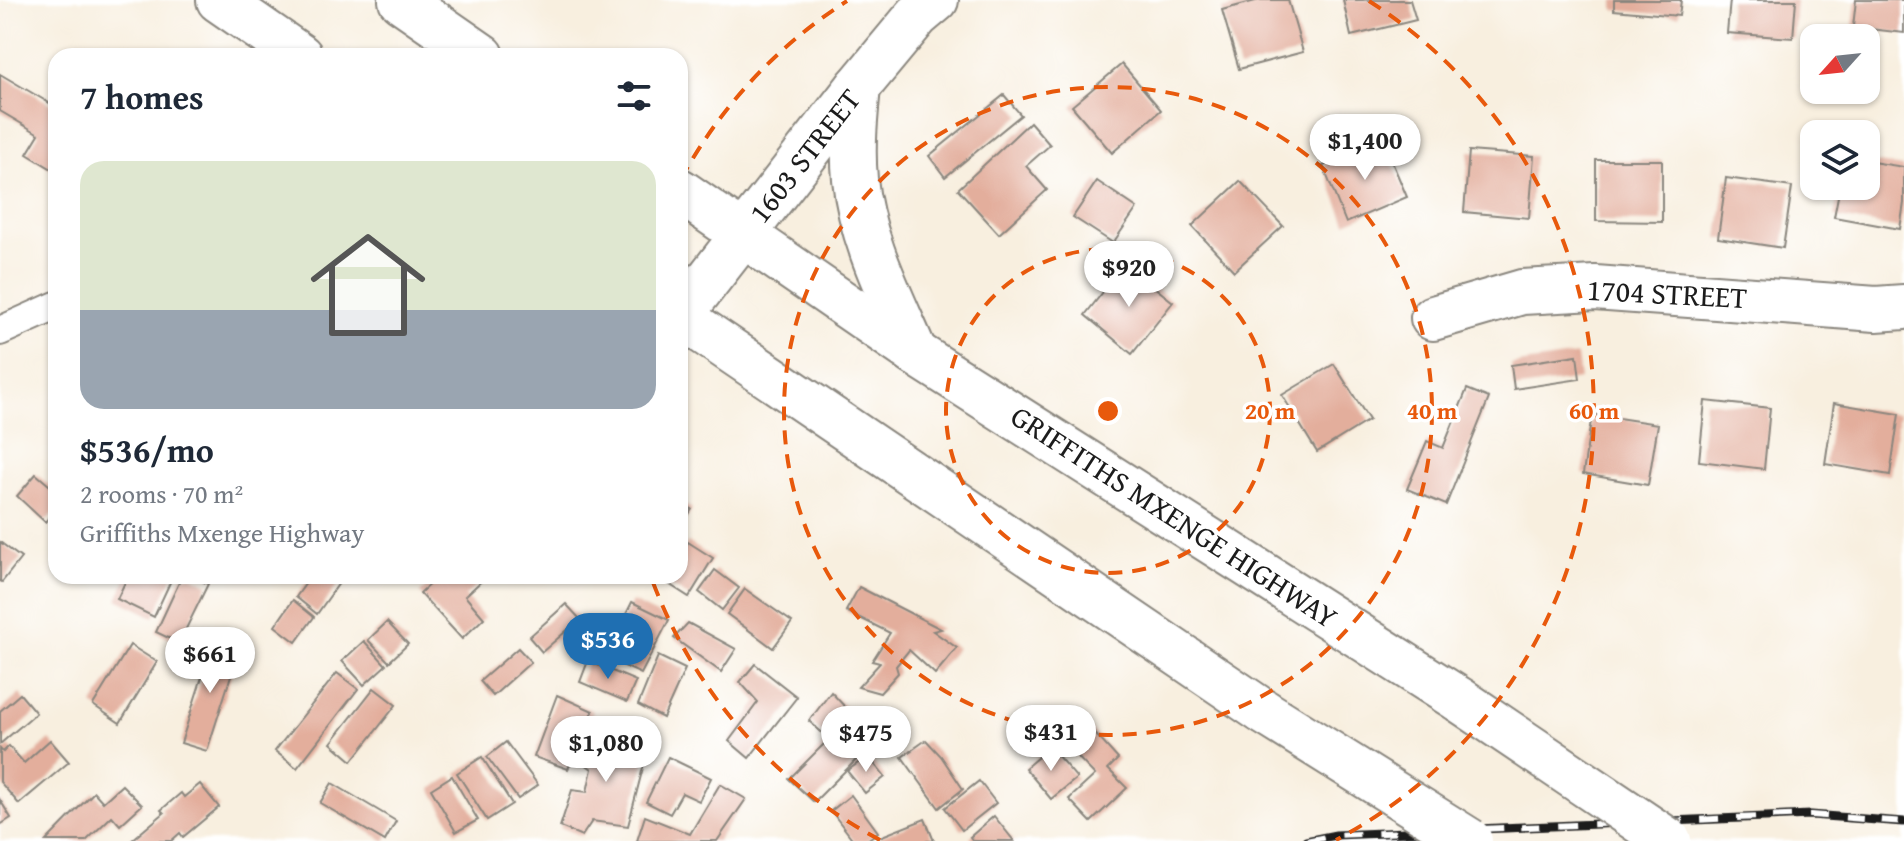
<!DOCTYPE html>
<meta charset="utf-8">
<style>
body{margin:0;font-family:"Gentium Book Plus",serif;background:#f6f6f7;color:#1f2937;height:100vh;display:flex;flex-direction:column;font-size:30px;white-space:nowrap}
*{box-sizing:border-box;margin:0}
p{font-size:26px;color:#747a83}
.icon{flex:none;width:44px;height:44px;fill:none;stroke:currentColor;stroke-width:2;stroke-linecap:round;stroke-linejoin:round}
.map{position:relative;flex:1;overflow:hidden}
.details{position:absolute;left:48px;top:48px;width:640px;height:536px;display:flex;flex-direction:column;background:#fff;border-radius:24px;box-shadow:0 2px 6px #0004}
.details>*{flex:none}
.needle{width:52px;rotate:243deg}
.buttons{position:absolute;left:1800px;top:24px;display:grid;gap:16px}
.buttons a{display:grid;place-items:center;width:80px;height:80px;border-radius:16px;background:#fff;box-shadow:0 2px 6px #0004;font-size:40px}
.price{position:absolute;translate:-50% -68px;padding:0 18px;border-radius:28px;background:#fff;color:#222;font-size:26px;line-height:52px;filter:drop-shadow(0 2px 4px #0008)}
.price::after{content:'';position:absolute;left:50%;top:48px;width:24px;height:18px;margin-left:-12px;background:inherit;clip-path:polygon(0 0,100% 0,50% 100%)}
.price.current{background:#1f6fb2;color:#fff}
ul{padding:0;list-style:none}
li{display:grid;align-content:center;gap:16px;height:424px;padding:0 32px}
li span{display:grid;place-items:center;height:248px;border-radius:24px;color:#555}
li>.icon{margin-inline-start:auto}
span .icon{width:144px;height:144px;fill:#fffc;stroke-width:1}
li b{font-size:34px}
h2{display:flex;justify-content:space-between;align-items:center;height:96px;padding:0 32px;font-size:34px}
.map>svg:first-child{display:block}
.building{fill:#e3ae9c}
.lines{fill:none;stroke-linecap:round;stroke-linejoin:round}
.service-casing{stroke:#8a867e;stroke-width:32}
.minor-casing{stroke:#8a867e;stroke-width:48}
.tertiary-casing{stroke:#8a867e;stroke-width:48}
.service{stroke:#fff;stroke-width:28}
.minor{stroke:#fff;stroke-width:44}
.tertiary{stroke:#fff;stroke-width:44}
.rail-casing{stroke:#1c1c1c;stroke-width:9}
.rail{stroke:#fff;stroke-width:6;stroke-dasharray:18;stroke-linecap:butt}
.tertiary-bridge-casing{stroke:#8a867e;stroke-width:48;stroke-linecap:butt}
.tertiary-bridge{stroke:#fff;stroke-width:44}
.ring{fill:none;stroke:#e8590c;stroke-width:4;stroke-dasharray:14 10}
.labels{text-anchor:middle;stroke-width:7;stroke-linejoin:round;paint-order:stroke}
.street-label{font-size:30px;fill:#1c1c1c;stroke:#fff}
.centre{fill:#e8590c;stroke:#fff;stroke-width:4}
.ring-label{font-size:24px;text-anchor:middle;font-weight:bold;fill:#e8590c;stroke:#fff;stroke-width:7;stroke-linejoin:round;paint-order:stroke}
</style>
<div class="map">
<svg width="1904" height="841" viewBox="0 0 1904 841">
<rect width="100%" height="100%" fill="#fff"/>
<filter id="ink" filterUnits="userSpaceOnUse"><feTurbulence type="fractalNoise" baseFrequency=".0125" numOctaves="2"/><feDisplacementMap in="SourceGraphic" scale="16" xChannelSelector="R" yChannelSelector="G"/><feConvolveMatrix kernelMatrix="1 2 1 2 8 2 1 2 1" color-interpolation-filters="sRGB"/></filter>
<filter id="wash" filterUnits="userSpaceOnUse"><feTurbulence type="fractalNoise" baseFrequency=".006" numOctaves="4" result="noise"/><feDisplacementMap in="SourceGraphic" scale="32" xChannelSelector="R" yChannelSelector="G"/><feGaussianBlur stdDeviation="1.8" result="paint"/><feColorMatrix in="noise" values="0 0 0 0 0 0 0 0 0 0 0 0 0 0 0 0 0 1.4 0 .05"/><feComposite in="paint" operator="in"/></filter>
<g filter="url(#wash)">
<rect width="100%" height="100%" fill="#f8efdf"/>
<g id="blocks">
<g class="building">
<polygon points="1259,0 1288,0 1303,52 1239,69 1222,10"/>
<polygon points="1343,0 1410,0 1416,20 1351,36"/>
<polygon points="1614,0 1681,0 1679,16 1614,10"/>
<polygon points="1730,0 1796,0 1793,38 1727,33"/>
<polygon points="1856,0 1904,0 1904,33 1853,27"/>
<polygon points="1122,64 1161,110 1112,153 1072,106"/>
<polygon points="0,74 56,107 56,162 52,169 27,154 39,134 0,111"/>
<polygon points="1004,95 1021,115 945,177 929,156"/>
<polygon points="1030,122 1050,145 1026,166 1047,190 999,234 958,189"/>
<polygon points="1383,141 1407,197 1346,223 1323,166"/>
<polygon points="1469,151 1534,156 1529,218 1464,212"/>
<polygon points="1596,160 1662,160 1662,222 1596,221"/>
<polygon points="1866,161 1904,167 1904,203 1900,229 1834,217 1840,186 1866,186"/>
<polygon points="1726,178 1792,187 1783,248 1718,238"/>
<polygon points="1097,181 1137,208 1113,243 1073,217"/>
<polygon points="1240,181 1283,226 1234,271 1192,226"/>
<polygon points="1125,264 1173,302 1132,354 1085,315"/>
<polygon points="1577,355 1580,379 1514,389 1511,365"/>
<polygon points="1334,364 1369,420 1317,452 1282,395"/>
<polygon points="1467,389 1489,398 1446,505 1407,489 1427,441 1443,448"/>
<polygon points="1705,401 1770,408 1764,469 1699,461"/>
<polygon points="1834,403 1899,414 1890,475 1825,464"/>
<polygon points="1592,414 1658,424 1648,485 1583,474"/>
<polygon points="36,474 56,491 56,510 45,522 17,496"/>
<polygon points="680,502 692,509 680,529"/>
<polygon points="0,542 21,558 2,582 0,581"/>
<polygon points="688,542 713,558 689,597 664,581 667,576 680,576 680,555"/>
<polygon points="715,570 739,588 722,610 699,592"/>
<polygon points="128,576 173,576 154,617 117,599"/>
<polygon points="182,576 192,576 208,584 179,643 156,632"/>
<polygon points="311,576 344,576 317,614 296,597"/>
<polygon points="438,576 487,576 465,596 484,618 462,639 420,593"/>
<polygon points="859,587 941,629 933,631 957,648 935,674 909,650 896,666 898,673 880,693 858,687 880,663 872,661 890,633 846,611"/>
<polygon points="745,589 792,622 773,648 727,614"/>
<polygon points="293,600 314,617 296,642 275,626"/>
<polygon points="632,602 669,620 641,674 605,657"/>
<polygon points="566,604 580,619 542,652 529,637"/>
<polygon points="387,622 408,644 389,662 368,640"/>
<polygon points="688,623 736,649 721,672 674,638"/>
<polygon points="214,639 240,647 207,751 181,743"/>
<polygon points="364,641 386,665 364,685 342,661"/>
<polygon points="130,645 157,662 120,723 93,705"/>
<polygon points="518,648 531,662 493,696 480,681"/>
<polygon points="658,656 685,669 663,718 638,705"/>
<polygon points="588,661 636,681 627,702 580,682"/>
<polygon points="755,664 797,697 749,758 729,741 758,702 740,682"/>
<polygon points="337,673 358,689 297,768 275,751"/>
<polygon points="374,688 396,705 352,761 331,743"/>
<polygon points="831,692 876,740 814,802 789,779 829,739 809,721"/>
<polygon points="20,694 36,713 0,744 0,711"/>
<polygon points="557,695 593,711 568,769 534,757"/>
<polygon points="1090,728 1118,759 1108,769 1127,788 1091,822 1069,799 1095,775 1069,748"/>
<polygon points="593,729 648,748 628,826 592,821 582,836 560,827 572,790 587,792 592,769 581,761"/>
<polygon points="50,740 69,762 19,804 0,782 0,749 3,752 9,746 24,763"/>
<polygon points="926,740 941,756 963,789 939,808 902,757"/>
<polygon points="506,742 538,785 518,799 487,757"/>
<polygon points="1050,747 1077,778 1051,799 1025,768"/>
<polygon points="868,756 885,777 865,793 847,771"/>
<polygon points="482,757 512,804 487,820 457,773"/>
<polygon points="668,757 711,778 699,801 682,793 670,814 646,802"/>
<polygon points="452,776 478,820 456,832 431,789"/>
<polygon points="979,781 996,803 962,830 945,808"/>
<polygon points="332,783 396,821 385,841 320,803"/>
<polygon points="200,784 219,807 183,837 180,833 171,841 131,841 164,813 161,810 181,793 184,797"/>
<polygon points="720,784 746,799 717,841 637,841 645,816 690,834"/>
<polygon points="122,785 142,805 120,825 112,816 86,841 46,841 94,792 103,802"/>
<polygon points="851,795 878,832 866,841 854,841 831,811"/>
<polygon points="0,800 11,818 0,825"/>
<polygon points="994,816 1014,841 973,841 970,837"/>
<polygon points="925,819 934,841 879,841 877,838"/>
</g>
</g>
</g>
<g filter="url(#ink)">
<use href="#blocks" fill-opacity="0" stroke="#8a867e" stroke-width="2"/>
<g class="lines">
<defs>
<polyline id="service" points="0,331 56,306"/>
<polyline id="minor" points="1433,318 1522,292 1595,288 1876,309 1904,307"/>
<g id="tertiary">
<polyline points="219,0 300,56"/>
<polyline points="401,0 482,56"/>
<polyline points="936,0 917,16 858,87 680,316 1264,712"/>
<path d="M858,87C855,118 852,148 855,179C861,240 891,297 915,353"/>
<polyline points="680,191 915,353 1460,700"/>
</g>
</defs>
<use href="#service" class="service-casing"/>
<use href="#minor" class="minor-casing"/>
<use href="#tertiary" class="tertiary-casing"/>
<use href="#service" class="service"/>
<use href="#minor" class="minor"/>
<use href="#tertiary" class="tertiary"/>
<defs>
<polyline id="rail" points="1306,841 1336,835 1811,815 1904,822"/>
</defs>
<use href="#rail" class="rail-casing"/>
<use href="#rail" class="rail"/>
<defs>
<g id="tertiary-bridge">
<polyline points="1460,700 1669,841"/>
<polyline points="1264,712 1470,841"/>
</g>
</defs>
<use href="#tertiary-bridge" class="tertiary-bridge-casing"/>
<use href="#tertiary-bridge" class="tertiary-bridge"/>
</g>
</g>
<g class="ring">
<circle cx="1108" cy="411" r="162"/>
<circle cx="1108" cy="411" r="324"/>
<path d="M880 840A486 486 0 0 1 651 577M681 179A486 486 0 0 1 847 1M1369 1A486 486 0 0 1 1336 840"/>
</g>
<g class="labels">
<g class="street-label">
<text transform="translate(805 156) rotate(-52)" y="10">1603 STREET</text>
<text transform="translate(1667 294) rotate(3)" y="10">1704 STREET</text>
<text transform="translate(1174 517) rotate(33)" y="10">GRIFFITHS MXENGE HIGHWAY</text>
</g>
</g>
<circle cx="1108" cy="411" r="12" class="centre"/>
<g class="ring-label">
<text x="1270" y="419">20 m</text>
<text x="1432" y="419">40 m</text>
<text x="1594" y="419">60 m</text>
</g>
</svg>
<div class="buttons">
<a><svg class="needle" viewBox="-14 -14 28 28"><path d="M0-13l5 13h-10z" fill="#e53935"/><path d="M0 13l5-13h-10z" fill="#747a83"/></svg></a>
<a><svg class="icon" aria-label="layers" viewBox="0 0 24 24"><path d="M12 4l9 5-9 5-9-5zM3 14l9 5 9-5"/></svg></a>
</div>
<b class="price" style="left:1365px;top:182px">$1,400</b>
<b class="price" style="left:1129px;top:309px">$920</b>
<b class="price current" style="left:608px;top:681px">$536</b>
<b class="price" style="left:210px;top:695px">$661</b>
<b class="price" style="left:1051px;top:773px">$431</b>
<b class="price" style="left:866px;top:774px">$475</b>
<b class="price" style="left:606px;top:784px">$1,080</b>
<section class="details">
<h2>7 homes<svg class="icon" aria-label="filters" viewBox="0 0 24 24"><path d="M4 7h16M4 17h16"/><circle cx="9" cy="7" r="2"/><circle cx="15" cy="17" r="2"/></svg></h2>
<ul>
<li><span style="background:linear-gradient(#dfe7d0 60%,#9aa5b1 0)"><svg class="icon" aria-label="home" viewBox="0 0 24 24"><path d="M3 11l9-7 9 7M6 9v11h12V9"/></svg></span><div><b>$536/mo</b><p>2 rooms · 70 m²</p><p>Griffiths Mxenge Highway</p></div></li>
</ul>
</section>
</div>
